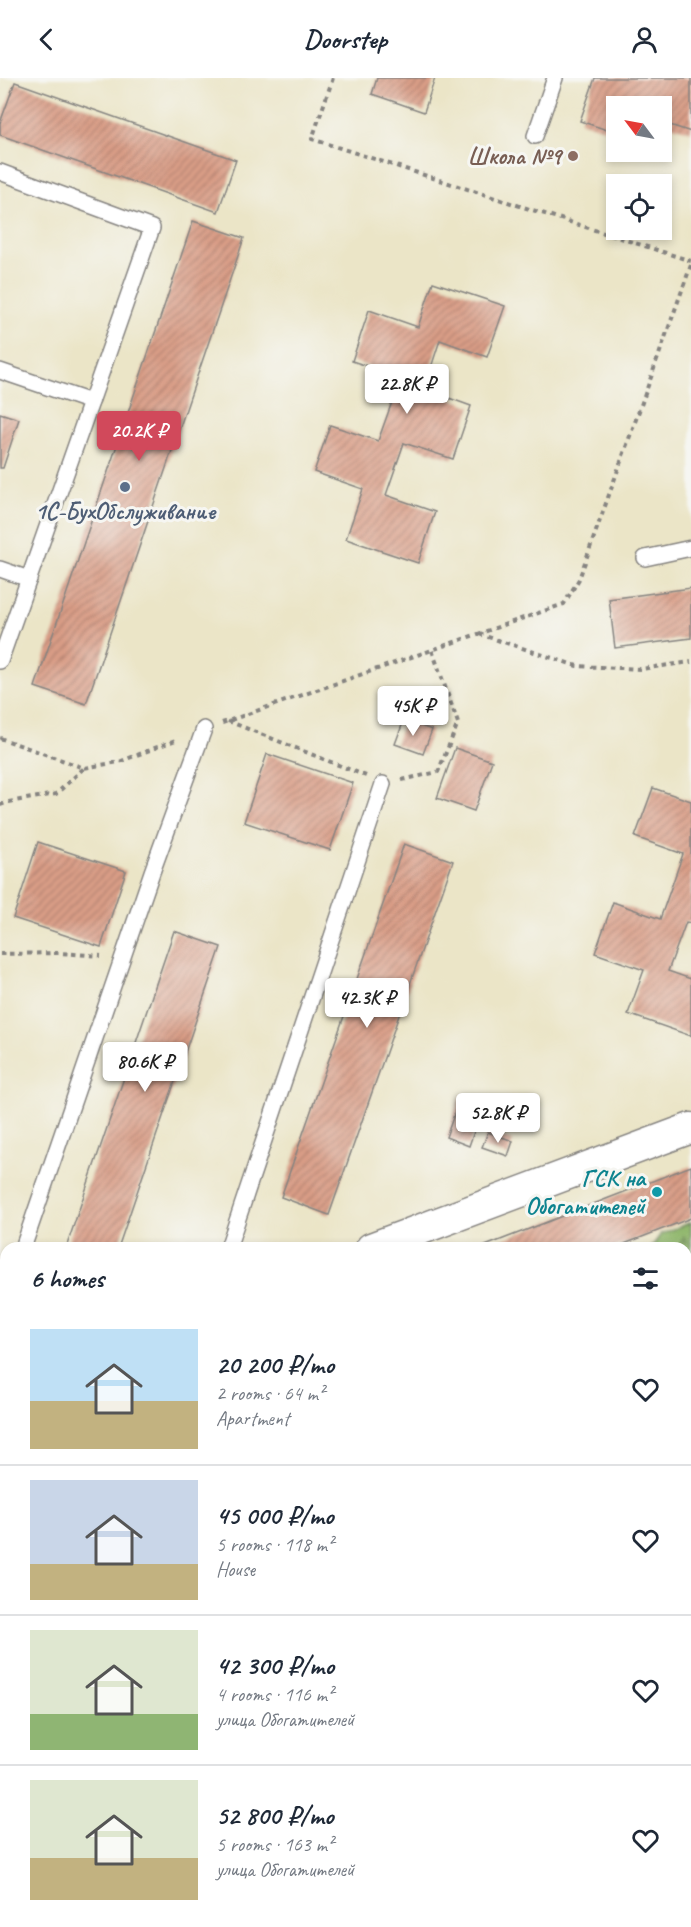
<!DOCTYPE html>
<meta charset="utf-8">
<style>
body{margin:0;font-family:Caveat,sans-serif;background:#f2f2f3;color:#1f2937;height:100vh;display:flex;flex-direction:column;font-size:22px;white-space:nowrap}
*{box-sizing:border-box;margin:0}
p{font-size:20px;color:#747a83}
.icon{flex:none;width:33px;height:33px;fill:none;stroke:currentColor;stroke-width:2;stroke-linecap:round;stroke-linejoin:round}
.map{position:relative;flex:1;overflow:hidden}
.side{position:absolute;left:0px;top:1164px;width:692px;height:686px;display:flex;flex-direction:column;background:#fff;border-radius:18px 18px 0 0;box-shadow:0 3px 9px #0003}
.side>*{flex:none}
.needle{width:39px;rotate:302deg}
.fabs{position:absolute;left:606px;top:18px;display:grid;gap:12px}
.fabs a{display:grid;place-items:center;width:66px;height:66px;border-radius:0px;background:#fff;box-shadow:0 3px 9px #0003;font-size:30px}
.price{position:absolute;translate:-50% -51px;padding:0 14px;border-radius:6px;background:#fff;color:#222;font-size:20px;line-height:39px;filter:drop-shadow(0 2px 3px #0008)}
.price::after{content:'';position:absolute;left:50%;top:36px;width:18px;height:14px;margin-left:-9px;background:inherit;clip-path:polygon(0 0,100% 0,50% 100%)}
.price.current{background:#d1495b;color:#fff}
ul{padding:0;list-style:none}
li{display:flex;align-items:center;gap:18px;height:150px;padding:0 30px}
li+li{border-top:2px solid #e0e1e3}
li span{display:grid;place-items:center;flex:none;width:168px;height:120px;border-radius:0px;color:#555}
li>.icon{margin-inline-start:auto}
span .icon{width:72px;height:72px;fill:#fffc;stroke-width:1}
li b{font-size:26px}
h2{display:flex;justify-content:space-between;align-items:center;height:72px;padding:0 30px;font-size:26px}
header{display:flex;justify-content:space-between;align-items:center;height:78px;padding:0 30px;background:#fff;font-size:27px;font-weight:700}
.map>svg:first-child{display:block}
.forest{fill:url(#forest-firs);stroke:#5a6d54;stroke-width:1.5}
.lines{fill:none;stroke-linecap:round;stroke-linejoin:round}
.stream{stroke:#7fb5ee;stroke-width:8}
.building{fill:url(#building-hatch)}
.service-casing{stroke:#868481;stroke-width:18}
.minor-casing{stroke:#868481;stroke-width:33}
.path{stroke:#868481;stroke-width:4;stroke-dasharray:4.5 4.5;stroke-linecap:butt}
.service{stroke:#fff;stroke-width:15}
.minor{stroke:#fff;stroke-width:30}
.education-dot{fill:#8d6e63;stroke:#f6f6f2;stroke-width:2}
.service-dot{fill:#5c6f8a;stroke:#f6f6f2;stroke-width:2}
.culture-dot{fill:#0f9aa8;stroke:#f6f6f2;stroke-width:2}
.labels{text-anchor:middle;stroke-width:6;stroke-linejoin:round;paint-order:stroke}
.education-label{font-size:24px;font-weight:bold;fill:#785e54;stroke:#f6f6f2;text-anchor:end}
.service-label{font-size:24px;font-weight:bold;fill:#4e5e75;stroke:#f6f6f2}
.culture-label{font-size:24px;font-weight:bold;fill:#0d838f;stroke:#f6f6f2;text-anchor:end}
</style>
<header><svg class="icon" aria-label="back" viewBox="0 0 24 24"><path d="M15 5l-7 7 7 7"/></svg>Doorstep<svg class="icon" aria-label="person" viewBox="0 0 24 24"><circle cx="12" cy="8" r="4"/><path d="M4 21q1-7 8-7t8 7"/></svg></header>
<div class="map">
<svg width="691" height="1849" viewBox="0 0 691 1849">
<defs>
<pattern id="forest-firs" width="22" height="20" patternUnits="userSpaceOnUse" patternTransform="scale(1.5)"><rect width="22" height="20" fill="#92b86e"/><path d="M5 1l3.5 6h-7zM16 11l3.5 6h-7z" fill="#77955c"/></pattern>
<pattern id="building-hatch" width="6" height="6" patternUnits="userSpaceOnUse" patternTransform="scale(1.5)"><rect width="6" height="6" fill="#d99d86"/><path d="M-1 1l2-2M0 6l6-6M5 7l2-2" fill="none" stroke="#b0806f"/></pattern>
</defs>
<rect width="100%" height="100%" fill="#f6f6f2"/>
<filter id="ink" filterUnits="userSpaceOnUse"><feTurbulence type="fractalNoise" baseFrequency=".0167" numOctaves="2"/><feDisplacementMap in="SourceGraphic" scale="12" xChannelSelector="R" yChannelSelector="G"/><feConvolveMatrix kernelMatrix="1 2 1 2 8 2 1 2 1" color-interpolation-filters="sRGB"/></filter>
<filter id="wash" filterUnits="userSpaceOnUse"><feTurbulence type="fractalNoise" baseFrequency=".008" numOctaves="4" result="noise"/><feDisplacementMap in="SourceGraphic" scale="24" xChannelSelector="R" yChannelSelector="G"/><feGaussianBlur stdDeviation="1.35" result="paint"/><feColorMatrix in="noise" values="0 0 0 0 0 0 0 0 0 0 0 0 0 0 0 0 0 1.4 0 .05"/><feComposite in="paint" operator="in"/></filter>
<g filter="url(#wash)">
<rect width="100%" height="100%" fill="#ebe5c7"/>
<g class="forest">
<polygon points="691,1144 691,1387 690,1388 686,1387 686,1170 651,1170 661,1156"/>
<polygon points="691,1415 691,1782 686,1787 686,1417"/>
<polygon points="0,1455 6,1455 6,1844 393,1844 393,1849 0,1849"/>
<polygon points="411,1844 565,1844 563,1849 411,1849"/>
</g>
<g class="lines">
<g class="stream">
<polyline points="686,1400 691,1398"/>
<polyline points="0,1786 6,1786"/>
</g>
</g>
<g id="blocks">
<g class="building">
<polygon points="377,0 435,0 424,34 372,16"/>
<polygon points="595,0 691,0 691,54 664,45 662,52 662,28 616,28 616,55 580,43"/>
<polygon points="15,4 236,82 218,134 0,57 0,45"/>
<polygon points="193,143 244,160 86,626 35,609"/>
<polygon points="433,204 505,228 487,279 440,262 424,311 471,328 453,381 404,365 386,417 435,434 418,485 346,461 363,411 314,394 330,347 378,363 401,299 352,283 369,232 418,249"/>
<polygon points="0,335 19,341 3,390 0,390"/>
<polygon points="691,510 691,560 615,570 609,521"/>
<polygon points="404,642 432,652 423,676 395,666"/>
<polygon points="455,670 492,683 474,733 437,720"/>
<polygon points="267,676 353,705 330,772 244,744"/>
<polygon points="653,710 691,723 691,845 686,844 668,893 691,901 691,958 628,936 644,892 595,875 613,824 660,841 683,776 635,759"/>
<polygon points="38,764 126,793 101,869 13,840"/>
<polygon points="404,766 453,783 329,1137 281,1119"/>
<polygon points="174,853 221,869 118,1170 66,1170"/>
<polygon points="461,1017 484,1025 469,1068 446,1059"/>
<polygon points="488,1054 513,1063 508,1078 482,1069"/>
<polygon points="691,1088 691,1140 614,1170 480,1170"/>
<polygon points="573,1844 617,1844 615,1849 572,1849"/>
</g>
</g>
</g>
<g filter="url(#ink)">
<use href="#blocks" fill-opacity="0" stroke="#868481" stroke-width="1.5"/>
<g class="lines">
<defs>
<g id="service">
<polyline points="535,58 555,0"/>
<polyline points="0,94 152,150 91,324"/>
<polyline points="0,293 91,324 0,583"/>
<polyline points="645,480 691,470"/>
<polyline points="0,491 29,501"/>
<polyline points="23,1170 152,794 204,651"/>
<polyline points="228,1170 383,706"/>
<polyline points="0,1238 6,1221"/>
<polyline points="686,1814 691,1807"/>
<polyline points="659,1849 663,1844"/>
</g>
<g id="minor">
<polyline points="371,1170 691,1050"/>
<polyline points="0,1310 6,1307"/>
</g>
</defs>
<use href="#service" class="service-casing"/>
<use href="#minor" class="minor-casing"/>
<g class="path">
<polyline points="333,0 312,61 691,183"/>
<polyline points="479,556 577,588 641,591 691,584"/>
<polyline points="228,643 366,698"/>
<polyline points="222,645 564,526 579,501 691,187"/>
<polyline points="0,660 84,690 119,684 178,661"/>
<polyline points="402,702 438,694 458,645 432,572"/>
<polyline points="0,727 9,724 56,716 84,690"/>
<polyline points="0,876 61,875 101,878"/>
</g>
<use href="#service" class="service"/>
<use href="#minor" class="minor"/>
</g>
</g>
<circle class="education-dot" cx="573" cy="78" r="6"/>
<circle class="service-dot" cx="125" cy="409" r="6"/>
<circle class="culture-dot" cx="657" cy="1114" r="6"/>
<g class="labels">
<g class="education-label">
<text x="561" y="86">Школа №9</text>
</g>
<g class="service-label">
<text x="125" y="441">1С-БухОбслуживание</text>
</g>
<g class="culture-label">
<text x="645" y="1108">ГСК на<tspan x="645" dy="28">Обогатителей</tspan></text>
</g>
</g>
</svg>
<div class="fabs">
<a><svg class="needle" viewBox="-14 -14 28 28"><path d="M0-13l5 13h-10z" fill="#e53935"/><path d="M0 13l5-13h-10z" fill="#747a83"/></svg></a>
<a><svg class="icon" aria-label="locate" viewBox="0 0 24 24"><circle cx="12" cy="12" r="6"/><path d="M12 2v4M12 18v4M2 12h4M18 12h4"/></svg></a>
</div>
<b class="price" style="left:407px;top:337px">22.8K ₽</b>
<b class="price current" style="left:139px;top:384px">20.2K ₽</b>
<b class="price" style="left:413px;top:659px">45K ₽</b>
<b class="price" style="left:367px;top:951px">42.3K ₽</b>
<b class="price" style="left:145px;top:1015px">80.6K ₽</b>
<b class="price" style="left:498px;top:1066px">52.8K ₽</b>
<section class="side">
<h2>6 homes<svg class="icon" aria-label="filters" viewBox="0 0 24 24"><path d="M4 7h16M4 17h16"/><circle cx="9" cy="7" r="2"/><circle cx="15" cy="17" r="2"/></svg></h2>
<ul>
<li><span style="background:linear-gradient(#bfe0f5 60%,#c2b280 0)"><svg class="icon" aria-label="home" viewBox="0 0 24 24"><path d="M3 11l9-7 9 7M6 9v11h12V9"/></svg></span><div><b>20 200 ₽/mo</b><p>2 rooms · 64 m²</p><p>Apartment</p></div><svg class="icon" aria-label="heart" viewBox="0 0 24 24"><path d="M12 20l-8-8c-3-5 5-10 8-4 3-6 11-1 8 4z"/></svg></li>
<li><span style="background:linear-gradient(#c9d6e8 70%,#c2b280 0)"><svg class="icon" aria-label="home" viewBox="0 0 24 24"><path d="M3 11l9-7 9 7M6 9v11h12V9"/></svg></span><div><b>45 000 ₽/mo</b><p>5 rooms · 118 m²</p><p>House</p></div><svg class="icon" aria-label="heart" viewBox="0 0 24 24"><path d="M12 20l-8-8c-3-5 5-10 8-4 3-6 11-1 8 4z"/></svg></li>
<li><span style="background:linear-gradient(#dfe7d0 70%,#8fb573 0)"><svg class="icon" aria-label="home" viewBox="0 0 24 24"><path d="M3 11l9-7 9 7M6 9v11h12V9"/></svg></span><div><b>42 300 ₽/mo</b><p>4 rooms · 116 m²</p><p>улица Обогатителей</p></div><svg class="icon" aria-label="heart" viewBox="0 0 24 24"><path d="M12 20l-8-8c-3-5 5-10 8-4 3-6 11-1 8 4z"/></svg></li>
<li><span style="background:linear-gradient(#dfe7d0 65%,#c2b280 0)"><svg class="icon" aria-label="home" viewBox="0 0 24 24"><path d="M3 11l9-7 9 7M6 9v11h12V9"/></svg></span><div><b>52 800 ₽/mo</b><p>5 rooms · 163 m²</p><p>улица Обогатителей</p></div><svg class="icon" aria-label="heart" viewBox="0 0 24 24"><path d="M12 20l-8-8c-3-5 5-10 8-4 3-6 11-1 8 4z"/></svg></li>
</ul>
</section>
</div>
